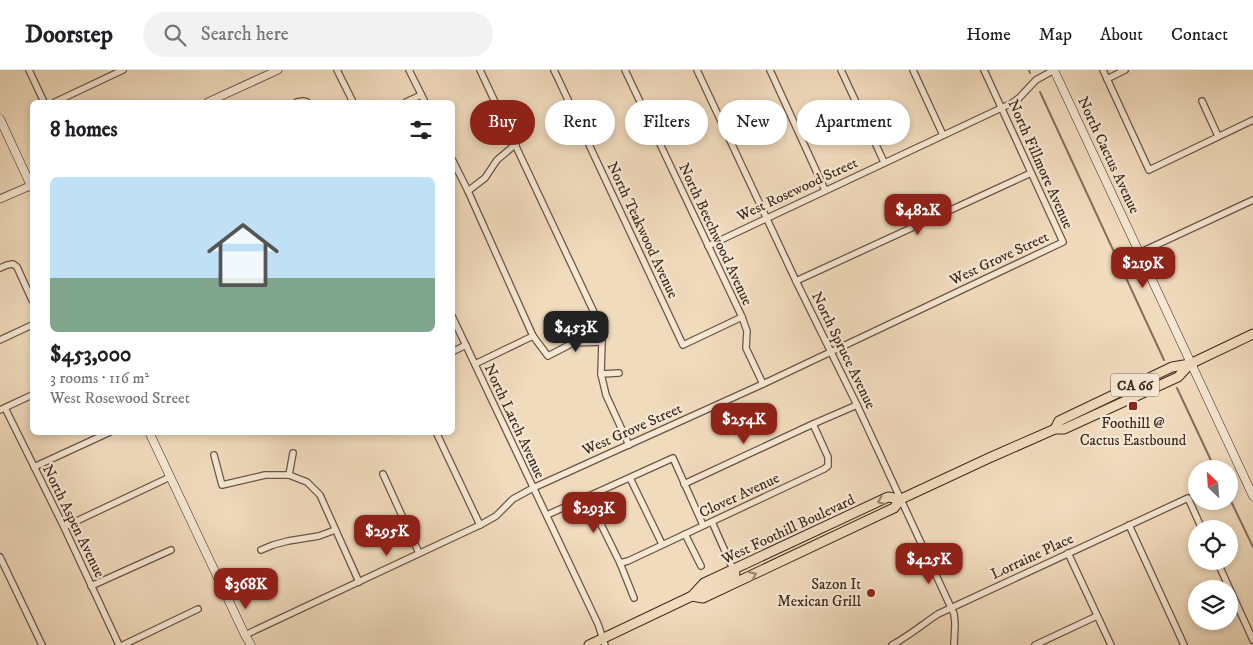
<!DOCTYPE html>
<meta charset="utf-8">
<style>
body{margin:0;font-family:"IM FELL DW Pica",serif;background:#f2f2f2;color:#202124;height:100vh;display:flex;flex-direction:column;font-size:19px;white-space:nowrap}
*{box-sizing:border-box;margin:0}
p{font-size:16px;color:#757577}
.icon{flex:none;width:28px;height:28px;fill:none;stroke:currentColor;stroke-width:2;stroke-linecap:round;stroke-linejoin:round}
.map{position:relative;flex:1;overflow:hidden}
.side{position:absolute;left:30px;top:30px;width:425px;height:335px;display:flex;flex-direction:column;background:#fff;border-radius:8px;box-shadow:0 2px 8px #0003}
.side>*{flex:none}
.guide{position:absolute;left:470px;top:30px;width:475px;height:45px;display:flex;gap:10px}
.needle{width:32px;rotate:335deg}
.controls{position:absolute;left:1188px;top:390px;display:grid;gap:10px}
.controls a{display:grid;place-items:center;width:50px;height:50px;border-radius:50%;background:#fff;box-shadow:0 2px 8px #0003;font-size:25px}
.price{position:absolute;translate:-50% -42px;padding:0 11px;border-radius:10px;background:#8f2418;color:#fff;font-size:16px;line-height:32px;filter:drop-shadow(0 1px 2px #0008)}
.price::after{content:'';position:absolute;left:50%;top:30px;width:15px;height:11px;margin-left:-8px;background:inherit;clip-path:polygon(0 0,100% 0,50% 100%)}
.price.active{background:#222;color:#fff}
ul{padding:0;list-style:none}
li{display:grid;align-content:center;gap:10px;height:265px;padding:0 20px}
li span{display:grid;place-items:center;height:155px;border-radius:8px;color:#555}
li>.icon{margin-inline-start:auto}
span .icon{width:90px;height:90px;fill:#fffc;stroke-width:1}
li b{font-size:21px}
h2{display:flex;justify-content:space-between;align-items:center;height:60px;padding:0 20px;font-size:21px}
.pill{padding:0 18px;border-radius:22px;background:#fff;box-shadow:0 2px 8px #0003;font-size:18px;line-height:45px}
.pill.active{background:#8f2418;color:#fff}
header{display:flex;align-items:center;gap:30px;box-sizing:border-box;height:70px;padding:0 25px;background:#fff;border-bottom:1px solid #e0e0e0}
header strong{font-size:24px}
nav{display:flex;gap:28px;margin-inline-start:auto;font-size:18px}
.search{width:350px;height:45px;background:#f2f2f2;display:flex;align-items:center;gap:12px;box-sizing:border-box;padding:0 18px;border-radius:28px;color:#757577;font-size:19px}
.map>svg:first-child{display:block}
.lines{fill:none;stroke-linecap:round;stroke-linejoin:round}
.stream{stroke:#856e5d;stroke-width:2}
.minor-casing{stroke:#6c5445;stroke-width:8}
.tertiary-casing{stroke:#6c5445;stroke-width:9}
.secondary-casing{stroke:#3f271d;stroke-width:9}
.primary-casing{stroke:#3f271d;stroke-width:11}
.minor{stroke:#f6e8d4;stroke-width:5.5}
.tertiary{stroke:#f6e8d4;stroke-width:7}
.secondary{stroke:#f6e8d4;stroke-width:8}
.primary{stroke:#f1dbbd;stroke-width:9}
.oneway{stroke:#98816d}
.poi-dot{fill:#8f2418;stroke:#f6e8d4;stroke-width:2}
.labels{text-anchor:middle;stroke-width:4.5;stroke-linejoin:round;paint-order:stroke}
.shield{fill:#f6e8d4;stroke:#766154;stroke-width:1}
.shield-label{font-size:14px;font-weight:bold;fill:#3f271d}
.street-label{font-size:15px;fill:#3f271d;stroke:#f6e8d4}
.poi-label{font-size:15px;fill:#3f271d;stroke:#f6e8d4}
</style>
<header>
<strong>Doorstep</strong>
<div class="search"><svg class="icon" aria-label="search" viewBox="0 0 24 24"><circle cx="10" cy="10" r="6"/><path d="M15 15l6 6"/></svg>Search here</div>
<nav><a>Home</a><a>Map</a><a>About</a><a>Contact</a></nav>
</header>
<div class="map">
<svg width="1253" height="575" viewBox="0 0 1253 575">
<rect width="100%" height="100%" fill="#f1dbbd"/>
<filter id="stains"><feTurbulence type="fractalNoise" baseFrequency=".004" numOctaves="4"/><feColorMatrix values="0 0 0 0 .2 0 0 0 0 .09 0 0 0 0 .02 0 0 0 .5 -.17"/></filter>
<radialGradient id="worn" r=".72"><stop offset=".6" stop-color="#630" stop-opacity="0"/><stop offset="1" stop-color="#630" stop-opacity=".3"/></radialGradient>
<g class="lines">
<g class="stream">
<polyline points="1029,0 1030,3"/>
<polyline points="1040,22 1164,290"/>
<polyline points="1177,318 1215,399"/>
<polyline points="1229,427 1253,477"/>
</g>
<defs>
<g id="minor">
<polyline points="29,0 44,32"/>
<polyline points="337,0 353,32"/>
<polyline points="409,0 425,32"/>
<polyline points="480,0 599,253 602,272 601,304 606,325 629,375"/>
<polyline points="554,0 683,275 742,247"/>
<polyline points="625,0 742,247 747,261 746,278 763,314"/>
<polyline points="697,0 796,211 857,335 954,544 955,554 954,575"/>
<polyline points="770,0 825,120"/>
<polyline points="841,0 884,92"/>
<polyline points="913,0 943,65"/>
<polyline points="1103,0 1149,100 1253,50"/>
<polyline points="1107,9 1125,0"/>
<polyline points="1202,31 1218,66"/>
<polyline points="55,32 123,0"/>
<polyline points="297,32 303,31 307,32"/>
<polyline points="406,32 421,25"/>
<polyline points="452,89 468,121 533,266 548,286 573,273 602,272"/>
<polyline points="468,121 485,108 497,90 516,74"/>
<polyline points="708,176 1012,33 1019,28 1036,10 1054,0"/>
<polyline points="1139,183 1253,130"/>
<polyline points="0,198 7,195 13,194 17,197 32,230"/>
<polyline points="796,211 1031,103"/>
<polyline points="452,246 598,554 605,575"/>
<polyline points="0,270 32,255"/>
<polyline points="452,282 466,275"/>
<polyline points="475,294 533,266"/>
<polyline points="601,304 619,303"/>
<polyline points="5,338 64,457 119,575"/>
<polyline points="0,340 32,325"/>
<polyline points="436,362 480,455"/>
<polyline points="214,385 222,415 265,405 289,405 307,412 320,425 359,512"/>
<polyline points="34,397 110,362"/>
<polyline points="383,404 419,483"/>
<polyline points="289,405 293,383"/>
<polyline points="630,408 662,474"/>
<polyline points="684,414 813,354 857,335"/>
<polyline points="587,426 620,493 634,528"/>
<polyline points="547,445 673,388 703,455"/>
<polyline points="712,452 733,499"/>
<polyline points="1129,455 1184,575"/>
<polyline points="64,457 170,407"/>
<polyline points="685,464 701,496"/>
<polyline points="261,480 273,475 288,471 319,466 335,460"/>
<polyline points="1068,483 1111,575"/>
<polyline points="0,487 42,575"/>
<polyline points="1217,491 1253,570"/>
<polyline points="620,493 628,491 824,399 828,396 828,387 813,354"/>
<polyline points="91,516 171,480"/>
<polyline points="245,565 480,455 496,446 513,429 533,418 763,314 1063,172 984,0"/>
<polyline points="123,575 198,539"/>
<path d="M892,575C909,566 923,554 938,544L1188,428L1202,459"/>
<polyline points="1035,575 1097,546"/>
</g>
<g id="tertiary">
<polyline points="208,32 278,0"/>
<polyline points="0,129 32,115"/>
</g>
<g id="secondary">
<path d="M1054,0C1121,142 1186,284 1253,426"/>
<polyline points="0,49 32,118"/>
<polyline points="149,362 245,565 251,575"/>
</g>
<g id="primary">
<polyline points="1055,359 1059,351 1172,297 1190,294 1253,264"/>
<polyline points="697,524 734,507 735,504 733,499"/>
<polyline points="692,526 703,528 894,438 901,429 989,388 1055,359 1064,359 1178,307 1190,294"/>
<polyline points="589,575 692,526 704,513 888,427 901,429"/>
</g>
</defs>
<use href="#minor" class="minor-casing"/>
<use href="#tertiary" class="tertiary-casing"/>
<use href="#secondary" class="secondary-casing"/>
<use href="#primary" class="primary-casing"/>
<use href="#minor" class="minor"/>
<use href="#tertiary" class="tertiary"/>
<use href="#secondary" class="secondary"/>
<use href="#primary" class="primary"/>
</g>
<defs><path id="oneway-chevron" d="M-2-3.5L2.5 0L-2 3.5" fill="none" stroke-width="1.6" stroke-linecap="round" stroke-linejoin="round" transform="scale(1.25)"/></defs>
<g class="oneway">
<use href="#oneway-chevron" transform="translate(881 431) rotate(156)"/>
<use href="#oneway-chevron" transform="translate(753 505) rotate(-25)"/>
</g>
<g class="poi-dot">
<rect x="1128" y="331" width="10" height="10" rx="2.5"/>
<circle cx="871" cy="523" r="5"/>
</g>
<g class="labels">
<rect class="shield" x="1111" y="303.5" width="48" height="23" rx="4"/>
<g class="shield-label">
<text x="1135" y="320">CA 66</text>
</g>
<g class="street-label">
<text transform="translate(1109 85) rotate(65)" y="5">North Cactus Avenue</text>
<text transform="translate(1041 94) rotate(66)" y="5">North Fillmore Avenue</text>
<text transform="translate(797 119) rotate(-25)" y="5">West Rosewood Street</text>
<text transform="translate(643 160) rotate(65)" y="5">North Teakwood Avenue</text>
<text transform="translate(716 164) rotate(65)" y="5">North Beechwood Avenue</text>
<text transform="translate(999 188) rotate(-25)" y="5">West Grove Street</text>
<text transform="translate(844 280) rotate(64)" y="5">North Spruce Avenue</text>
<text transform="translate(515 351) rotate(65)" y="5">North Larch Avenue</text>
<text transform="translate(632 359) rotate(-24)" y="5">West Grove Street</text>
<text transform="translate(739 425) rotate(-25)" y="5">Clover Avenue</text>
<text transform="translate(74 451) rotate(64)" y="5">North Aspen Avenue</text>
<text transform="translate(788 459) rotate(-25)" y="5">West Foothill Boulevard</text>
<text transform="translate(1032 486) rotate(-25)" y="5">Lorraine Place</text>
</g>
<g class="poi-label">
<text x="1133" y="358">Foothill @<tspan x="1133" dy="17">Cactus Eastbound</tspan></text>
<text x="861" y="519" text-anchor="end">Sazon It<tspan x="861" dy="17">Mexican Grill</tspan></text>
</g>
</g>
<rect width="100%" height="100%" filter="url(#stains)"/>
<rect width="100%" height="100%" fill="url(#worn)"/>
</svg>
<div class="controls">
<a><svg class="needle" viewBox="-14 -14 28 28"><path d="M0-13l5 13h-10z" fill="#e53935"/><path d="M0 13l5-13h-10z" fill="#757577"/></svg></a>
<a><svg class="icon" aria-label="locate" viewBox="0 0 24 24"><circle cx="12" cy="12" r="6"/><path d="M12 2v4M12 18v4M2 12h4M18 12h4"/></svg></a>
<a><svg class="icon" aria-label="layers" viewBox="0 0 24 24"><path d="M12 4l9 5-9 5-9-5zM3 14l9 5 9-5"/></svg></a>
</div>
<b class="price" style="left:918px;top:166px">$482K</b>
<b class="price" style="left:1143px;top:219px">$219K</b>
<b class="price active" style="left:576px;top:283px">$453K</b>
<b class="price" style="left:744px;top:375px">$254K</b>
<b class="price" style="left:594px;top:464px">$293K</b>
<b class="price" style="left:387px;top:487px">$295K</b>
<b class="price" style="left:929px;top:515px">$425K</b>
<b class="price" style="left:246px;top:540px">$368K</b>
<div class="guide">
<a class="pill active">Buy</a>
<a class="pill">Rent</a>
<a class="pill">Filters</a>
<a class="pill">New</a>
<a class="pill">Apartment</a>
</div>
<section class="side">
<h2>8 homes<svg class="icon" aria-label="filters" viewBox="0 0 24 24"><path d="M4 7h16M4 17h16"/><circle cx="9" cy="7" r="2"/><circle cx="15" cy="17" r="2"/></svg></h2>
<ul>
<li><span style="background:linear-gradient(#bfe0f5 65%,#7fa58c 0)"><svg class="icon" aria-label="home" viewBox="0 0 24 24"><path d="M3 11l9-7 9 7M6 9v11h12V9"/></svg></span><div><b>$453,000</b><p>3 rooms · 116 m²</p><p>West Rosewood Street</p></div></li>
</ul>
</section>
</div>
